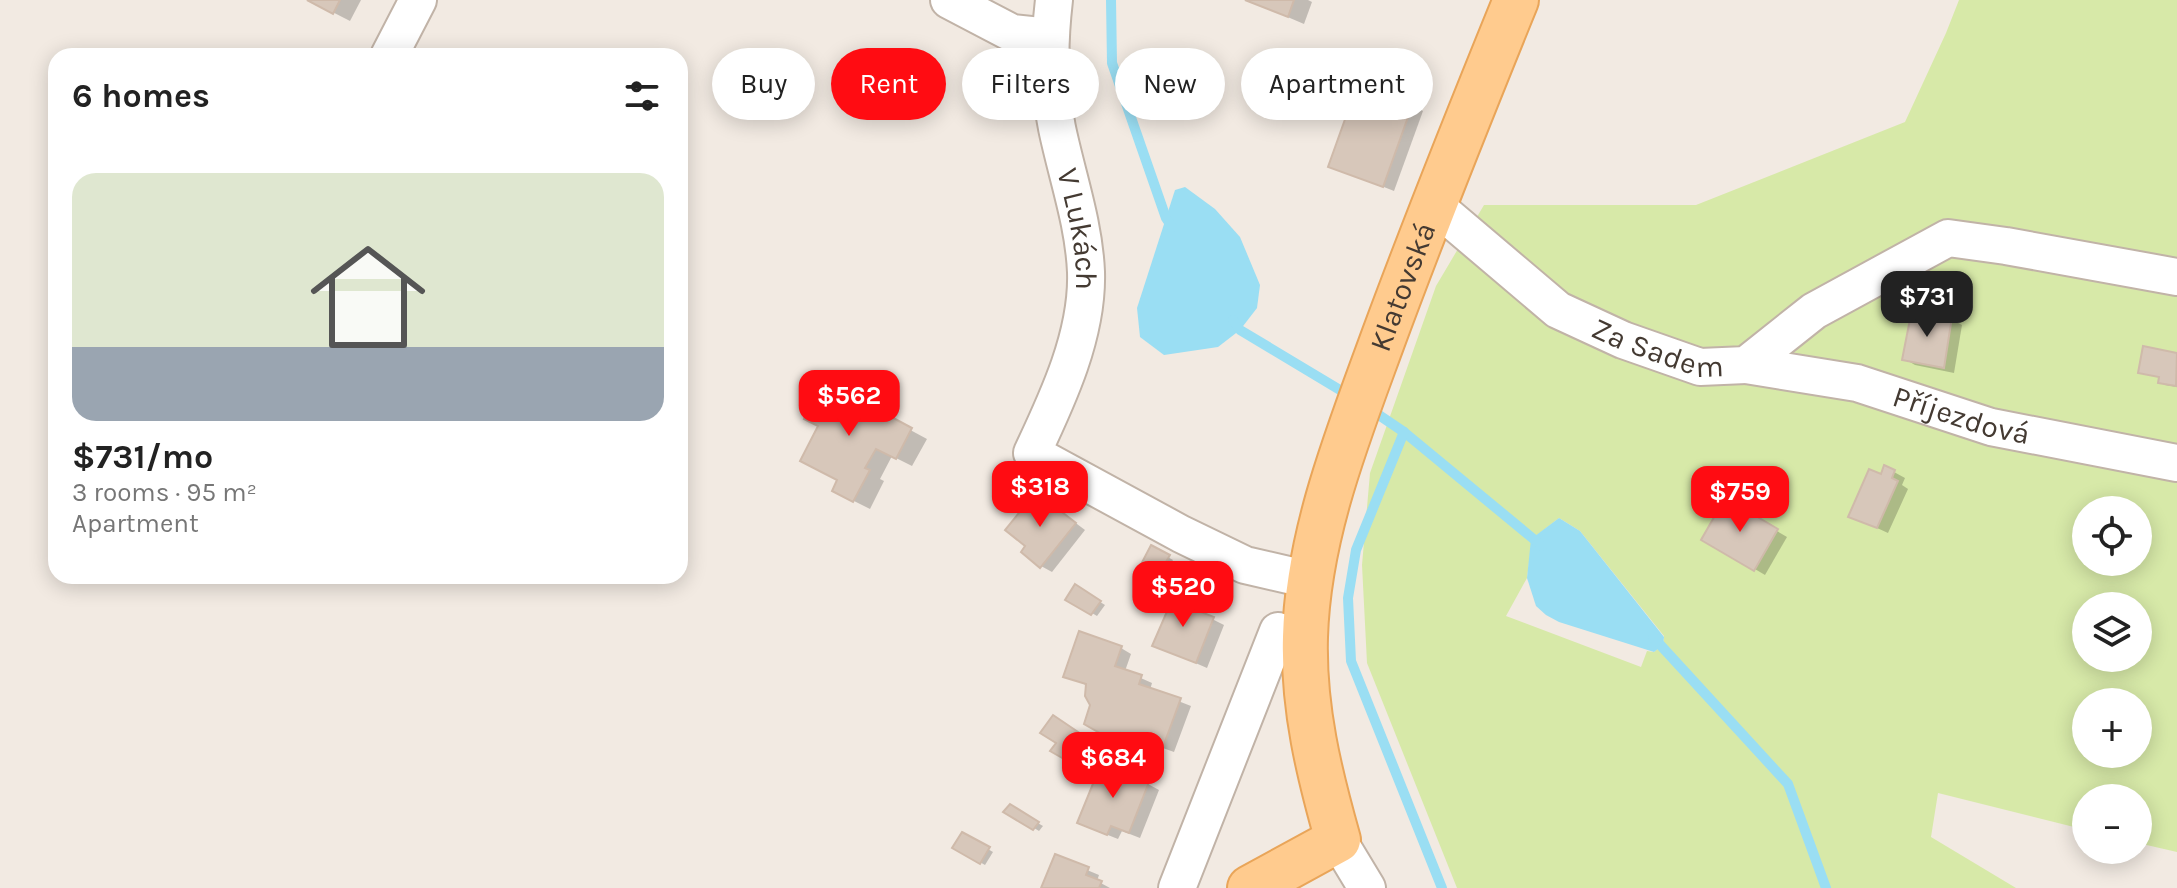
<!DOCTYPE html>
<meta charset="utf-8">
<style>
body{margin:0;font-family:Karla,sans-serif;background:#f6f6f6;color:#222;height:100vh;display:flex;flex-direction:column;font-size:30px;white-space:nowrap}
*{box-sizing:border-box;margin:0}
p{font-size:26px;color:#767676}
.icon{flex:none;width:44px;height:44px;fill:none;stroke:currentColor;stroke-width:2;stroke-linecap:round;stroke-linejoin:round}
.map{position:relative;flex:1;overflow:hidden}
.panel{position:absolute;left:48px;top:48px;width:640px;height:536px;display:flex;flex-direction:column;background:#fff;border-radius:24px;box-shadow:0 4px 20px #0003}
.panel>*{flex:none}
.banner{position:absolute;left:712px;top:48px;width:760px;height:72px;display:flex;gap:16px}
.fabs{position:absolute;left:2072px;top:496px;display:grid;gap:16px}
.fabs a{display:grid;place-items:center;width:80px;height:80px;border-radius:50%;background:#fff;box-shadow:0 4px 20px #0003;font-size:40px}
.price{position:absolute;translate:-50% -68px;padding:0 18px;border-radius:16px;background:#ff0c12;color:#fff;font-size:26px;line-height:52px;filter:drop-shadow(0 2px 4px #0008)}
.price::after{content:'';position:absolute;left:50%;top:48px;width:24px;height:18px;margin-left:-12px;background:inherit;clip-path:polygon(0 0,100% 0,50% 100%)}
.price.active{background:#222;color:#fff}
ul{padding:0;list-style:none}
li{display:grid;align-content:center;gap:16px;height:424px;padding:0 24px}
li+li{border-top:2px solid #e0e0e0}
li span{display:grid;place-items:center;height:248px;border-radius:24px;color:#555}
li>.icon{margin-inline-start:auto}
span .icon{width:144px;height:144px;fill:#fffc;stroke-width:1}
li b{font-size:34px}
h2{display:flex;justify-content:space-between;align-items:center;height:96px;padding:0 24px;font-size:34px}
.tag{padding:0 28px;border-radius:36px;background:#fff;box-shadow:0 4px 20px #0003;font-size:28px;line-height:72px}
.tag.active{background:#ff0c12;color:#fff}
.map>svg:first-child{display:block}
.green{fill:#d7e9a8;fill-rule:evenodd}
.water{fill:#9adef3}
.shadow{fill:#0003}
.lines{fill:none;stroke-linecap:round;stroke-linejoin:round}
.stream{stroke:#9adef3;stroke-width:10}
.building{fill:#d7c7ba;stroke:#cfbaaa;stroke-width:2}
.minor-casing{stroke:#c1b3a7;stroke-width:40}
.major-casing{stroke:#e9a559;stroke-width:48}
.minor{stroke:#fff;stroke-width:36}
.major{stroke:#ffcb8e;stroke-width:44}
.labels{text-anchor:middle;stroke-width:6;stroke-linejoin:round;paint-order:stroke}
.street-label{font-size:30px;fill:#443a32;stroke:#fff}
</style>
<div class="map">
<svg width="2177" height="888" viewBox="0 0 2177 888">
<rect width="100%" height="100%" fill="#f2eae2"/>
<path class="green" d="M1959,0H2177V852L2138,843V798H2086V830L1938,793L1931,837L2016,888H1457L1367,663L1362,565L1370,473L1436,286L1484,205H1696L1905,122L1946,33ZM2086,510H2138V562H2086ZM1559,518L1580,531L1664,636L1663,645L1654,652L1647,651L1641,667L1506,616L1527,578L1532,539ZM2086,606H2138V658H2086ZM2086,702H2138V754H2086Z"/>
<g class="water">
<polygon points="1185,187 1215,209 1240,237 1260,285 1257,308 1240,330 1218,347 1164,355 1140,337 1137,308 1175,190"/>
<polygon points="1559,518 1580,531 1664,637 1663,645 1654,652 1559,622 1546,615 1536,606 1527,578 1531,539"/>
</g>
<g class="shadow">
<polygon points="309,0 361,0 350,21"/>
<polygon points="1248,0 1308,0 1312,2 1304,24"/>
<polygon points="1289,57 1294,60 1299,101 1269,104 1264,101"/>
<polygon points="1412,105 1423,111 1394,191 1331,166"/>
<polygon points="1951,319 1962,325 1954,373 1915,365 1905,359"/>
<polygon points="2144,348 2177,355 2177,387 2165,385 2160,382 2161,378 2140,372"/>
<polygon points="825,384 927,439 912,466 892,456 880,479 884,481 870,509 850,499 840,480 821,426"/>
<polygon points="1894,472 1905,478 1902,485 1908,489 1888,533 1851,516 1882,476"/>
<polygon points="1037,494 1085,530 1052,572 1041,566 1028,546"/>
<polygon points="1726,501 1787,537 1765,575 1704,539"/>
<polygon points="1152,548 1173,560 1161,582 1139,571"/>
<polygon points="1076,587 1105,605 1097,616 1068,599"/>
<polygon points="1176,596 1206,609 1204,615 1224,625 1207,668 1154,645"/>
<polygon points="1121,648 1131,654 1125,671 1152,683 1150,690 1191,706 1174,752 1132,737 1130,741 1124,739 1119,741 1086,723 1092,705 1088,686 1066,676"/>
<polygon points="1053,717 1084,738 1069,760 1053,750 1058,743"/>
<polygon points="1099,774 1148,784 1159,790 1140,838 1122,831 1118,839 1090,828"/>
<polygon points="1010,807 1043,826 1039,831 1006,811"/>
<polygon points="963,835 993,852 985,865 955,848"/>
<polygon points="1056,857 1099,875 1097,881 1110,888 1043,888"/>
</g>
<g class="lines">
<g class="stream">
<polyline points="1111,0 1112,63 1166,218 1172,227"/>
<polyline points="1233,320 1240,330 1350,396"/>
<polyline points="1370,409 1404,432 1542,546"/>
<polyline points="1404,432 1356,550 1348,598 1351,661 1442,888"/>
<polyline points="1653,637 1788,784 1826,888"/>
</g>
</g>
<g class="building">
<polygon points="307,0 340,0 333,14"/>
<polygon points="1245,0 1294,0 1288,17"/>
<polygon points="1289,55 1292,73 1260,78 1257,60"/>
<polygon points="1292,73 1295,99 1263,103 1260,78"/>
<polygon points="1358,83 1413,103 1383,187 1328,167"/>
<polygon points="1912,309 1952,317 1944,368 1902,360"/>
<polygon points="2143,346 2177,353 2176,386 2158,383 2159,377 2138,373"/>
<polygon points="824,381 912,428 896,459 876,449 865,468 870,470 853,502 832,491 837,480 800,461 818,426 804,419"/>
<polygon points="1884,465 1895,470 1892,478 1898,481 1877,528 1848,517 1869,469 1881,474"/>
<polygon points="1036,492 1076,523 1040,568 1021,552 1025,546 1005,530"/>
<polygon points="1725,498 1778,529 1754,571 1701,540"/>
<polygon points="1151,545 1170,555 1155,581 1137,572"/>
<polygon points="1075,584 1101,601 1091,615 1065,600"/>
<polygon points="1175,593 1196,601 1193,609 1214,617 1196,663 1152,646"/>
<polygon points="1079,631 1122,646 1115,666 1142,675 1139,684 1181,698 1163,747 1121,733 1119,737 1112,734 1107,737 1084,724 1090,705 1085,696 1086,684 1063,677"/>
<polygon points="1053,715 1081,734 1064,759 1050,751 1056,743 1040,733"/>
<polygon points="1101,763 1149,782 1129,833 1111,826 1107,835 1077,823 1097,774 1091,771 1094,764 1100,767"/>
<polygon points="1010,804 1039,822 1033,830 1003,812"/>
<polygon points="962,832 990,847 980,864 952,848"/>
<polygon points="1055,854 1089,867 1086,875 1102,881 1099,888 1041,888"/>
</g>
<g class="lines">
<defs>
<g id="minor">
<polyline points="949,0 1012,33 1050,37"/>
<path id="s1" d="M1054,0C1049,43 1048,85 1057,128C1067,176 1084,223 1086,272C1088,334 1058,398 1032,453L1181,534L1245,565L1310,580"/>
<polyline points="389,56 418,0"/>
<path id="s2" d="M1433,204L1558,310L1623,340L1700,367L1746,365L1814,311L1948,238L2006,246L2177,277"/>
<path id="s3" d="M1746,365L1857,383L1991,427L2177,463"/>
<polyline points="1338,840 1367,888"/>
<polyline points="1177,888 1278,631"/>
</g>
<g id="major">
<path id="s4" d="M1250,888L1338,840C1319,773 1303,708 1305,637C1308,534 1348,435 1383,339C1425,225 1470,113 1516,0"/>
</g>
</defs>
<use href="#minor" class="minor-casing"/>
<use href="#major" class="major-casing"/>
<use href="#minor" class="minor"/>
<use href="#major" class="major"/>
</g>
<g class="labels">
<g class="street-label">
<text dy="10" stroke="none"><textPath href="#s1" startOffset="232">V Lukách</textPath></text>
<text dy="10" stroke="none"><textPath href="#s4" startOffset="672">Klatovská</textPath></text>
<text dy="10" stroke="none"><textPath href="#s2" startOffset="272">Za Sadem</textPath></text>
<text dy="10" stroke="none"><textPath href="#s3" startOffset="222">Příjezdová</textPath></text>
</g>
</g>
</svg>
<div class="fabs">
<a><svg class="icon" aria-label="locate" viewBox="0 0 24 24"><circle cx="12" cy="12" r="6"/><path d="M12 2v4M12 18v4M2 12h4M18 12h4"/></svg></a>
<a><svg class="icon" aria-label="layers" viewBox="0 0 24 24"><path d="M12 4l9 5-9 5-9-5zM3 14l9 5 9-5"/></svg></a>
<a>+</a>
<a>−</a>
</div>
<b class="price active" style="left:1927px;top:339px">$731</b>
<b class="price" style="left:849px;top:438px">$562</b>
<b class="price" style="left:1040px;top:529px">$318</b>
<b class="price" style="left:1740px;top:534px">$759</b>
<b class="price" style="left:1183px;top:629px">$520</b>
<b class="price" style="left:1113px;top:800px">$684</b>
<div class="banner">
<a class="tag">Buy</a>
<a class="tag active">Rent</a>
<a class="tag">Filters</a>
<a class="tag">New</a>
<a class="tag">Apartment</a>
</div>
<section class="panel">
<h2>6 homes<svg class="icon" aria-label="filters" viewBox="0 0 24 24"><path d="M4 7h16M4 17h16"/><circle cx="9" cy="7" r="2"/><circle cx="15" cy="17" r="2"/></svg></h2>
<ul>
<li><span style="background:linear-gradient(#dfe7d0 70%,#9aa5b1 0)"><svg class="icon" aria-label="home" viewBox="0 0 24 24"><path d="M3 11l9-7 9 7M6 9v11h12V9"/></svg></span><div><b>$731/mo</b><p>3 rooms · 95 m²</p><p>Apartment</p></div></li>
</ul>
</section>
</div>
